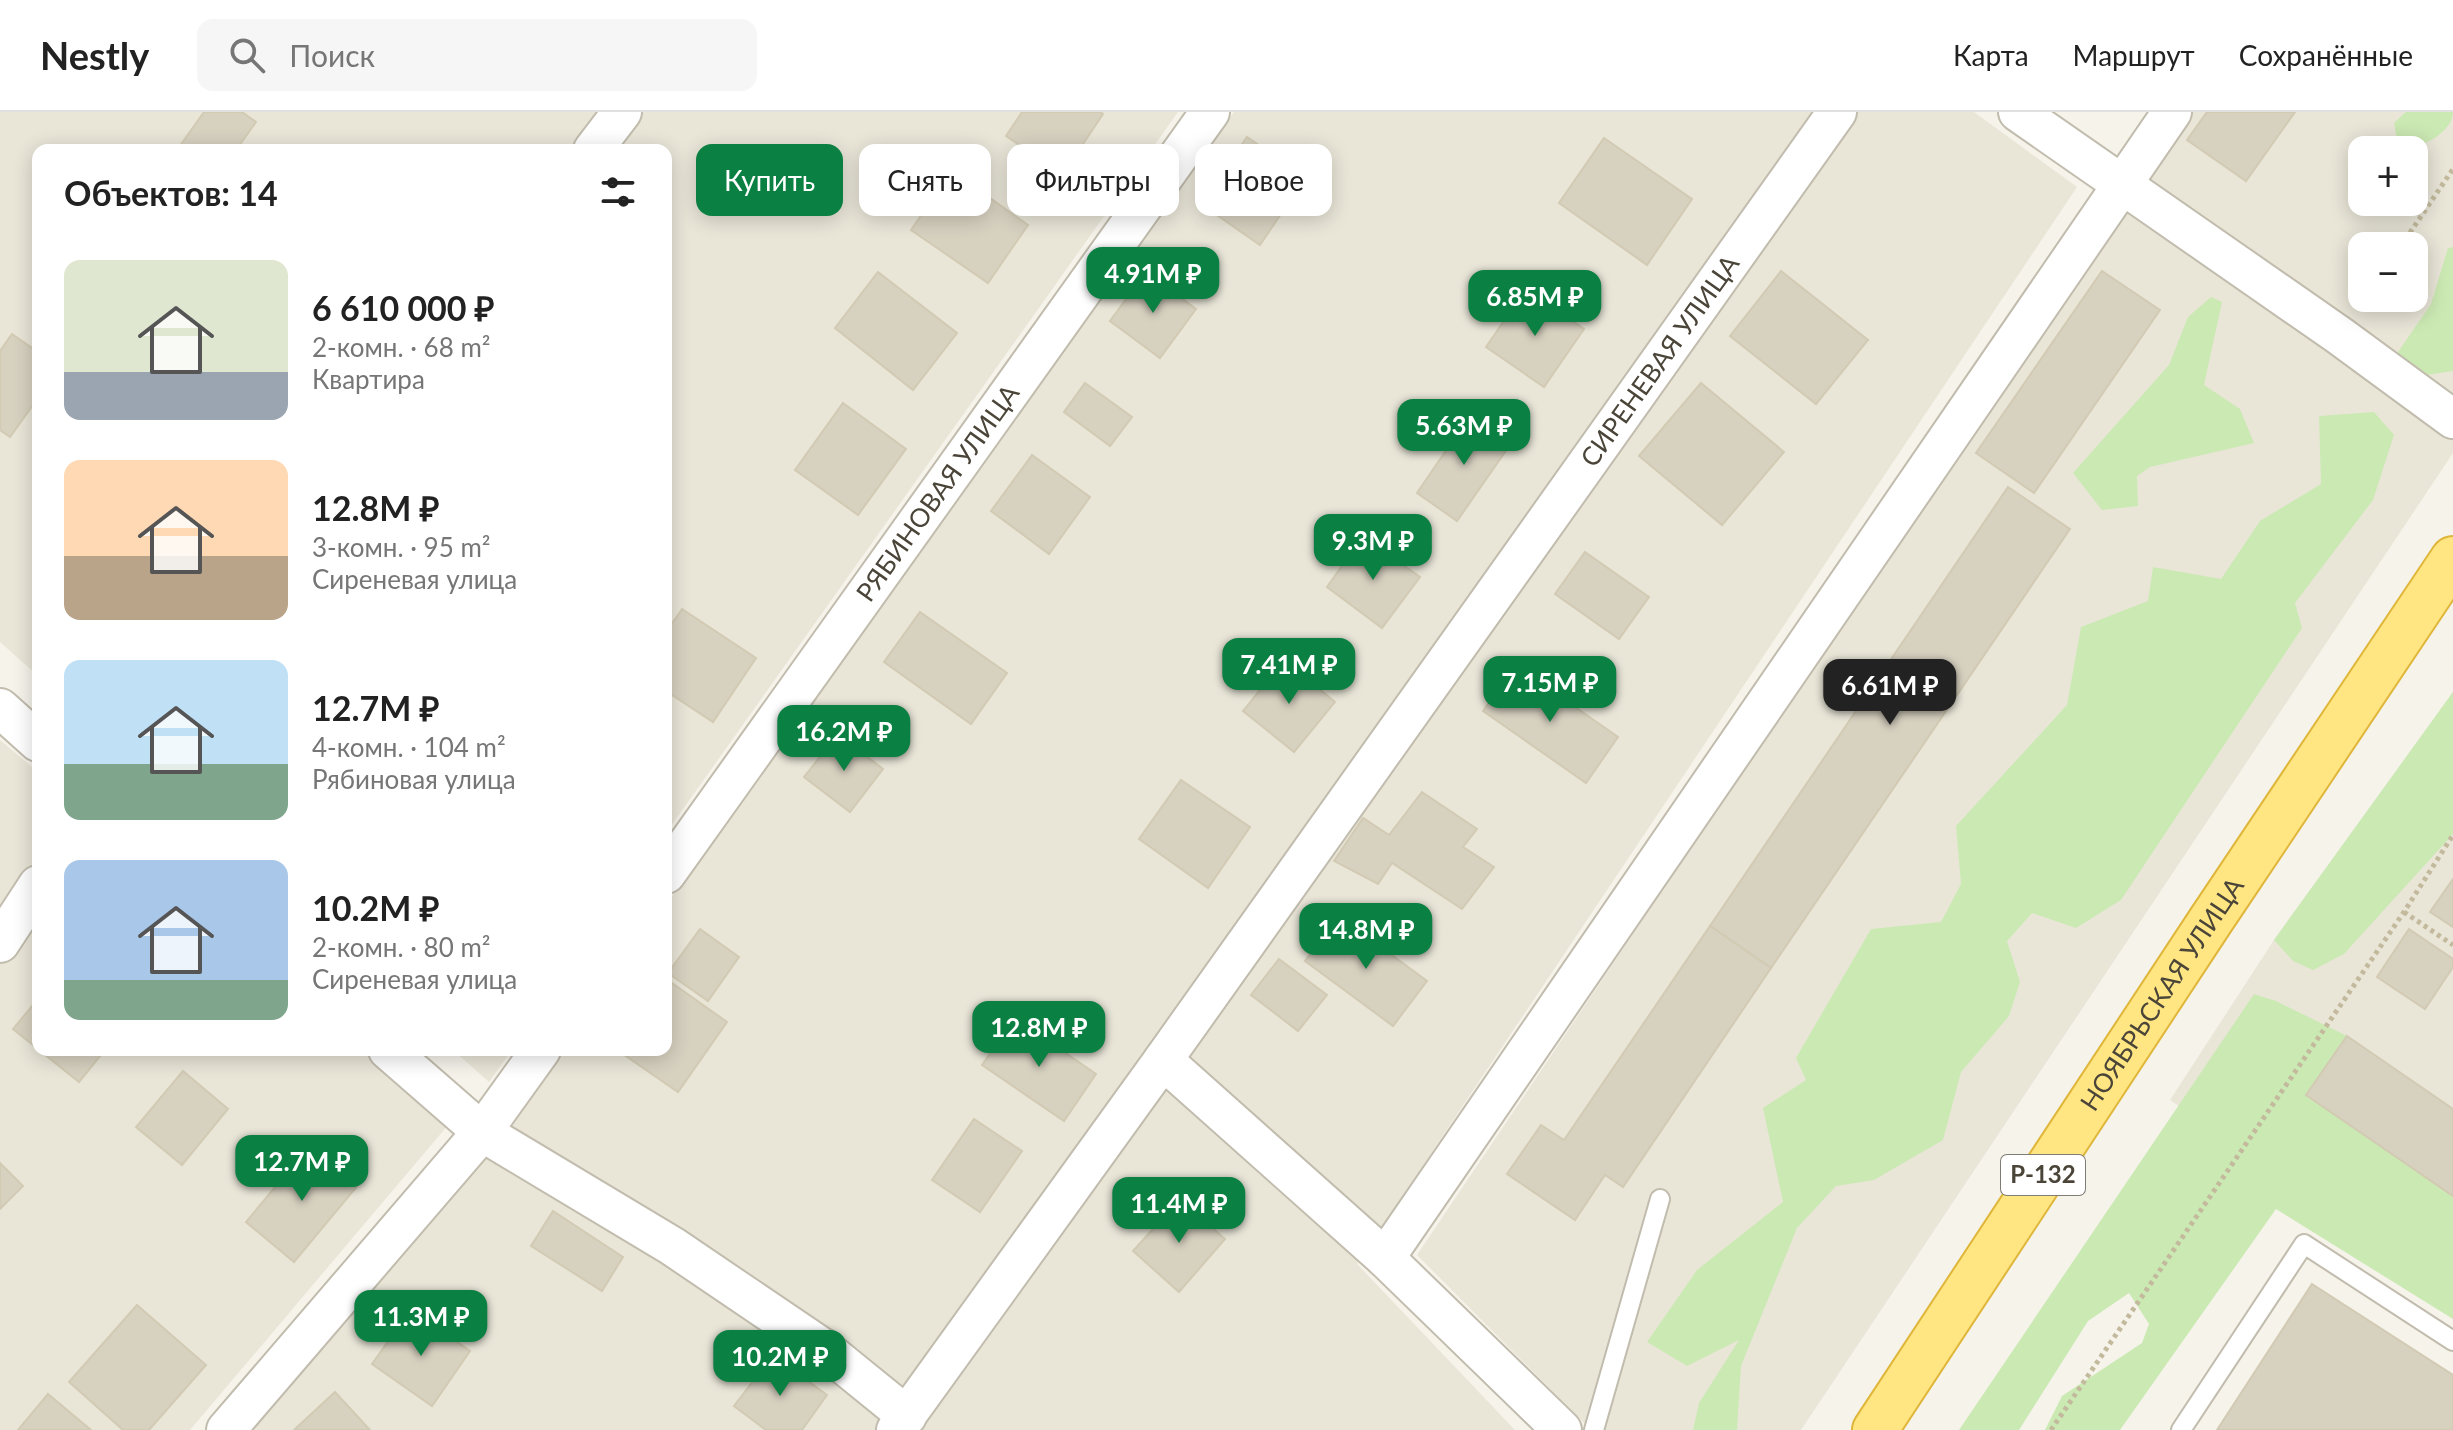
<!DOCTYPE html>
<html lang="ru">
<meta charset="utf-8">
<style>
body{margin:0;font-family:Lato,sans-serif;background:#f6f6f6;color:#222;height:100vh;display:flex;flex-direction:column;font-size:30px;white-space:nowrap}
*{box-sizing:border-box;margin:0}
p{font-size:26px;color:#767676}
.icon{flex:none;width:44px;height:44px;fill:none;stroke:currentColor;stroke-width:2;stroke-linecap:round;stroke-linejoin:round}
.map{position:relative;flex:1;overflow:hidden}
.sheet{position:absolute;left:32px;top:32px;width:640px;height:912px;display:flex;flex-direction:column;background:#fff;border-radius:16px;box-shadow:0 4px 20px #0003}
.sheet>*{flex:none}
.hud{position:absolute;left:696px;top:32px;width:760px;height:72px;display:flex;gap:16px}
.fabs{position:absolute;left:2348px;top:24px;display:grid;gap:16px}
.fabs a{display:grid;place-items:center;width:80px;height:80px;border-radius:16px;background:#fff;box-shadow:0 4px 20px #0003;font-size:40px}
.price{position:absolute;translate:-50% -68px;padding:0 18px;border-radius:16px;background:#0b8043;color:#fff;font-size:26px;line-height:52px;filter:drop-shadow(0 2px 4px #0008)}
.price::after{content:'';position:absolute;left:50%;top:48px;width:24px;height:18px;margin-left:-12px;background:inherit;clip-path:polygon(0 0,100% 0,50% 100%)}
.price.active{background:#222;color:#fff}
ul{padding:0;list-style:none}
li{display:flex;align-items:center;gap:24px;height:200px;padding:0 32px}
li span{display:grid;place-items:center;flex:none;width:224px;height:160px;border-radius:16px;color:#555}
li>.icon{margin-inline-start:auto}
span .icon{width:96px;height:96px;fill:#fffc;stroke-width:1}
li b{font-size:34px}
h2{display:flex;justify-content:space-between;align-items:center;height:96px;padding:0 32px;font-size:34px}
.chip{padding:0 28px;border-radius:16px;background:#fff;box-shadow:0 4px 20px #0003;font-size:28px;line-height:72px}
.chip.active{background:#0b8043;color:#fff}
header{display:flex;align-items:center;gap:48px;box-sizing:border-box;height:112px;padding:0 40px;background:#fff;border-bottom:2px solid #e0e0e0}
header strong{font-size:38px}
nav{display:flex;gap:44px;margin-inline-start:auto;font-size:28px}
.search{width:560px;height:72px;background:#f6f6f6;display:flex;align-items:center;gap:20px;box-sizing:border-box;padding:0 28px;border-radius:16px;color:#767676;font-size:30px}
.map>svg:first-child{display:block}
.residential{fill:#e9e6d8;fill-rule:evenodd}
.green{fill:#cbe9b3}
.building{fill:#d7d1c0;stroke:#d2cab3;stroke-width:2}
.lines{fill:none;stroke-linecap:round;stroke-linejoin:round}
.service-casing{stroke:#c1bcad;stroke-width:22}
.minor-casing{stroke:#c1bcad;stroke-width:42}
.trunk-casing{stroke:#dfb63a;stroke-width:48}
.path{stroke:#c3ba9e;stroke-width:5;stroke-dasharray:4 4;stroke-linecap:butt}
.service{stroke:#fff;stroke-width:18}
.minor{stroke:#fff;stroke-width:38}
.trunk{stroke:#ffe683;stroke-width:44}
.labels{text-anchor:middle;stroke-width:8;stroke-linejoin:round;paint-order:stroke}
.shield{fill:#fff;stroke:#807d74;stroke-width:2}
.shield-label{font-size:24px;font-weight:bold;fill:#4a4538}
.street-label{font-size:26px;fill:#4a4538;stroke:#fff}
</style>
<header>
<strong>Nestly</strong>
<div class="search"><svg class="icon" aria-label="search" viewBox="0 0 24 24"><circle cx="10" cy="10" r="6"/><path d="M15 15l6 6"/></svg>Поиск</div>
<nav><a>Карта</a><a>Маршрут</a><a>Сохранённые</a></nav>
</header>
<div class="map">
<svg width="2453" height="1318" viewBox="0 0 2453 1318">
<rect width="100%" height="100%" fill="#f5f3ea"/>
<g class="residential">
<polygon points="0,0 1178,0 666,721 666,38 38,38 38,564 0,530"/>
<polygon points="1234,0 1974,0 2077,75 1357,1152 1515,1318 253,1318 484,1047 562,938 666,938 666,793"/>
<path d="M2186,0H2453V341L1801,1318H1591L1417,1143ZM2362,38H2414V90H2362ZM2362,134H2414V186H2362Z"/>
<polygon points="2453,580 2453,1181 2170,988 2274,828"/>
<polygon points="0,628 38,660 38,938 362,938 449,1012 190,1318 0,1318"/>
<polygon points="453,938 512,938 489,970"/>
</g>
<g class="green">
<path d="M2406,0H2453C2453,21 2418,38 2399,38L2394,11Z"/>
<polygon points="2453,135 2453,259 2413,265 2396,243 2431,192 2448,136"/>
<polygon points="2211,185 2222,190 2204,273 2240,297 2254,331 2150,355 2137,364 2138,394 2102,398 2073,361 2169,253 2188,205"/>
<polygon points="2374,300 2394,323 2373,388 2295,491 2302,516 2121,788 2076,816 2032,801 2007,829 2020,870 2009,904 1961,960 1943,1028 1874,1068 1836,1074 1797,1116 1741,1254 1737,1318 1693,1318 1699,1291 1739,1228 1687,1254 1647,1230 1697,1158 1783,1090 1763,996 1806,968 1796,946 1871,817 1941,810 1961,772 1956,714 2067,593 2081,515 2148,489 2153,455 2221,467 2260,409 2321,372 2319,304"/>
<polygon points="2453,580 2453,722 2344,842 2313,858 2293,849 2274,828"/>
<polygon points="2254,882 2276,889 2347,924 2306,983 2453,1084 2453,1207 2276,1097 2120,1318 2045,1318 2062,1284 2142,1231 2149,1212 2129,1181 2088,1209 2019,1318 1959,1318"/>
</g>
<g class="building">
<polygon points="204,0 242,0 256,10 236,38 177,38"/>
<polygon points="1022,0 1100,0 1103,2 1063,62 1006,24"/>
<polygon points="2207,0 2295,0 2246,69 2187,28"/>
<polygon points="1247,25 1306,65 1260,133 1201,92"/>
<polygon points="1604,26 1692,87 1647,153 1559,91"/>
<polygon points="952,59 1028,113 988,171 911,118"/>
<polygon points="1781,159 1868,228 1816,292 1730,224"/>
<polygon points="2102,159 2160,198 2034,381 1976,341"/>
<polygon points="878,160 957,221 913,278 835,216"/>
<polygon points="1146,160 1196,197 1160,246 1110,209"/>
<polygon points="1526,177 1584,217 1544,275 1486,235"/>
<polygon points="12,222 38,240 38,286 10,325 0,318 0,239"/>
<polygon points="1085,271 1132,305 1110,334 1064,300"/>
<polygon points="1701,271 1784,340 1722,413 1639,344"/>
<polygon points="843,291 906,337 858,403 795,358"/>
<polygon points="1471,302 1512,330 1457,409 1417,381"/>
<polygon points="1032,343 1090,385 1049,442 991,399"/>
<polygon points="2008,375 2070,417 1771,856 1710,814"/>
<polygon points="1363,424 1420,465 1382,516 1327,475"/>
<polygon points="1585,440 1649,485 1619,527 1555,482"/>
<polygon points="682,497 756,546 713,610 666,579 666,520"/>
<polygon points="920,500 1007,561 971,612 884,550"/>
<polygon points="1284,548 1335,590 1294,640 1243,599"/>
<polygon points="1515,553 1618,625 1586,671 1483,599"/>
<polygon points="838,622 883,657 850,700 804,665"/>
<polygon points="1181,668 1250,715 1208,776 1139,727"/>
<polygon points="1422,680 1477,717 1463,735 1494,755 1462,797 1392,751 1378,772 1334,749 1363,706 1389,723"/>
<polygon points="2453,767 2453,815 2430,800"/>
<polygon points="1339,804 1427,869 1393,914 1305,849"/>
<polygon points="1710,814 1771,856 1623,1075 1605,1063 1575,1108 1507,1062 1541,1013 1564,1028"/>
<polygon points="700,817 739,845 708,889 668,861"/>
<polygon points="2409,817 2453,847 2453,855 2425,897 2377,865"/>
<polygon points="1279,847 1327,883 1298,919 1251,883"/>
<polygon points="672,871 727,910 678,980 623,942 626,938 666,938 666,880"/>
<polygon points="38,887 38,937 13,917"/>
<polygon points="1015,906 1096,962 1064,1009 982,953"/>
<polygon points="2347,924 2453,997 2453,1084 2306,983"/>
<polygon points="39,938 105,938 79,970"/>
<polygon points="183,959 228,997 182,1053 136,1015"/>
<polygon points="974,1007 1022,1039 980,1100 932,1068"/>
<polygon points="311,1032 359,1072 294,1150 246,1110"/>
<polygon points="0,1051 23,1074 0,1097"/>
<polygon points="1180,1087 1225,1127 1179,1180 1133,1139"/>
<polygon points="553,1099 623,1145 602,1179 531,1134"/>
<polygon points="2312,1172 2453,1263 2453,1318 2217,1318"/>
<polygon points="137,1193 206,1253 149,1318 123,1318 69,1270"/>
<polygon points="411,1197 470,1239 432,1294 372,1252"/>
<polygon points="773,1243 827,1283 802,1318 766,1318 734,1294"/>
<polygon points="335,1280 370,1318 294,1318"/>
<polygon points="48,1282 91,1318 18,1318"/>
</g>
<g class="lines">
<defs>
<g id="service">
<polyline points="1594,1318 1660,1087"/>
<polyline points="2181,1318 2304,1132 2453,1229"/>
</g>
<g id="minor">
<polyline points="2018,0 2340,224 2453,307"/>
<polyline points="593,38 622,0"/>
<polyline points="0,596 38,630"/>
<path id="s1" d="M666,762L1210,0"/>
<polyline points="0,831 38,773"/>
<polyline points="388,938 482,1020 672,1134 827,1239 907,1304"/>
<polyline points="1163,948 1385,1146 1562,1318"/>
<polyline points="1385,1146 2172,0"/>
<polyline points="226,1318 482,1020 541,938"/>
<path id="s2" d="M896,1318L1163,948L1837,0"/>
</g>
<g id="trunk">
<path id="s3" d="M1875,1318L2211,808L2453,447"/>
</g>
</defs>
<use href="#service" class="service-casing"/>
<use href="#minor" class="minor-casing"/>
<use href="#trunk" class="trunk-casing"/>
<g class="path">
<polyline points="2401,134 2453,57"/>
<polyline points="2404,800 2453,833"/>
<polyline points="2051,1318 2404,800 2453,723"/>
</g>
<use href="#service" class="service"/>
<use href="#minor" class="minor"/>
<use href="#trunk" class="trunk"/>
</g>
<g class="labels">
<rect class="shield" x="2001" y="1043" width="84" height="40" rx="6"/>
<g class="shield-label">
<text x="2043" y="1071">Р-132</text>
</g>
<g class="street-label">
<text dy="9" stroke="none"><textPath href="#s2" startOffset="1314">СИРЕНЕВАЯ УЛИЦА</textPath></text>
<text dy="9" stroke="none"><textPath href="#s1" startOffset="468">РЯБИНОВАЯ УЛИЦА</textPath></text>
<text dy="9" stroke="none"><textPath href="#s3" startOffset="522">НОЯБРЬСКАЯ УЛИЦА</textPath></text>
</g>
</g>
</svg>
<div class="fabs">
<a>+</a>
<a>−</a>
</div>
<b class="price" style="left:1153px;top:203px">4.91M ₽</b>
<b class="price" style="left:1535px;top:226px">6.85M ₽</b>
<b class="price" style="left:1464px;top:355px">5.63M ₽</b>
<b class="price" style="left:1373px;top:470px">9.3M ₽</b>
<b class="price" style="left:1289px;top:594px">7.41M ₽</b>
<b class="price" style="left:1550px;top:612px">7.15M ₽</b>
<b class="price active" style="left:1890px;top:615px">6.61M ₽</b>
<b class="price" style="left:844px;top:661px">16.2M ₽</b>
<b class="price" style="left:1366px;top:859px">14.8M ₽</b>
<b class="price" style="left:1039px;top:957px">12.8M ₽</b>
<b class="price" style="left:302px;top:1091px">12.7M ₽</b>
<b class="price" style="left:1179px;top:1133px">11.4M ₽</b>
<b class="price" style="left:421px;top:1246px">11.3M ₽</b>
<b class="price" style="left:780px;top:1286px">10.2M ₽</b>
<div class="hud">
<a class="chip active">Купить</a>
<a class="chip">Снять</a>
<a class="chip">Фильтры</a>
<a class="chip">Новое</a>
</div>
<section class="sheet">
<h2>Объектов: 14<svg class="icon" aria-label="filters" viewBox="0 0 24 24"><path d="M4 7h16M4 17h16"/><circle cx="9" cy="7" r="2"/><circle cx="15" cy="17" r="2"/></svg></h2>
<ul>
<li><span style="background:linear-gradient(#dfe7d0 70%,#9aa5b1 0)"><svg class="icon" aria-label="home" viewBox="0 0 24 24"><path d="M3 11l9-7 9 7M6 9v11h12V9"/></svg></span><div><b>6 610 000 ₽</b><p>2-комн. · 68 m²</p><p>Квартира</p></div></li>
<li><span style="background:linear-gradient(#ffd9b3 60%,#b9a48a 0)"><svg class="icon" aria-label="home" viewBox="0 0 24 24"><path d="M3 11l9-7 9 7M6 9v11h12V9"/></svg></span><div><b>12.8M ₽</b><p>3-комн. · 95 m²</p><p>Сиреневая улица</p></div></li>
<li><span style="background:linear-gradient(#bfe0f5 65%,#7fa58c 0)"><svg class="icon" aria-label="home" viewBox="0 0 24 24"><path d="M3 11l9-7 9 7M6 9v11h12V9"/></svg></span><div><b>12.7M ₽</b><p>4-комн. · 104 m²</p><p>Рябиновая улица</p></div></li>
<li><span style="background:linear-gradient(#a9c7e8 75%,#7fa58c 0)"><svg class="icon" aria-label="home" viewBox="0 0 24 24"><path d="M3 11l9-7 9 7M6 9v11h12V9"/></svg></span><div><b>10.2M ₽</b><p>2-комн. · 80 m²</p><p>Сиреневая улица</p></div></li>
</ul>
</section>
</div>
